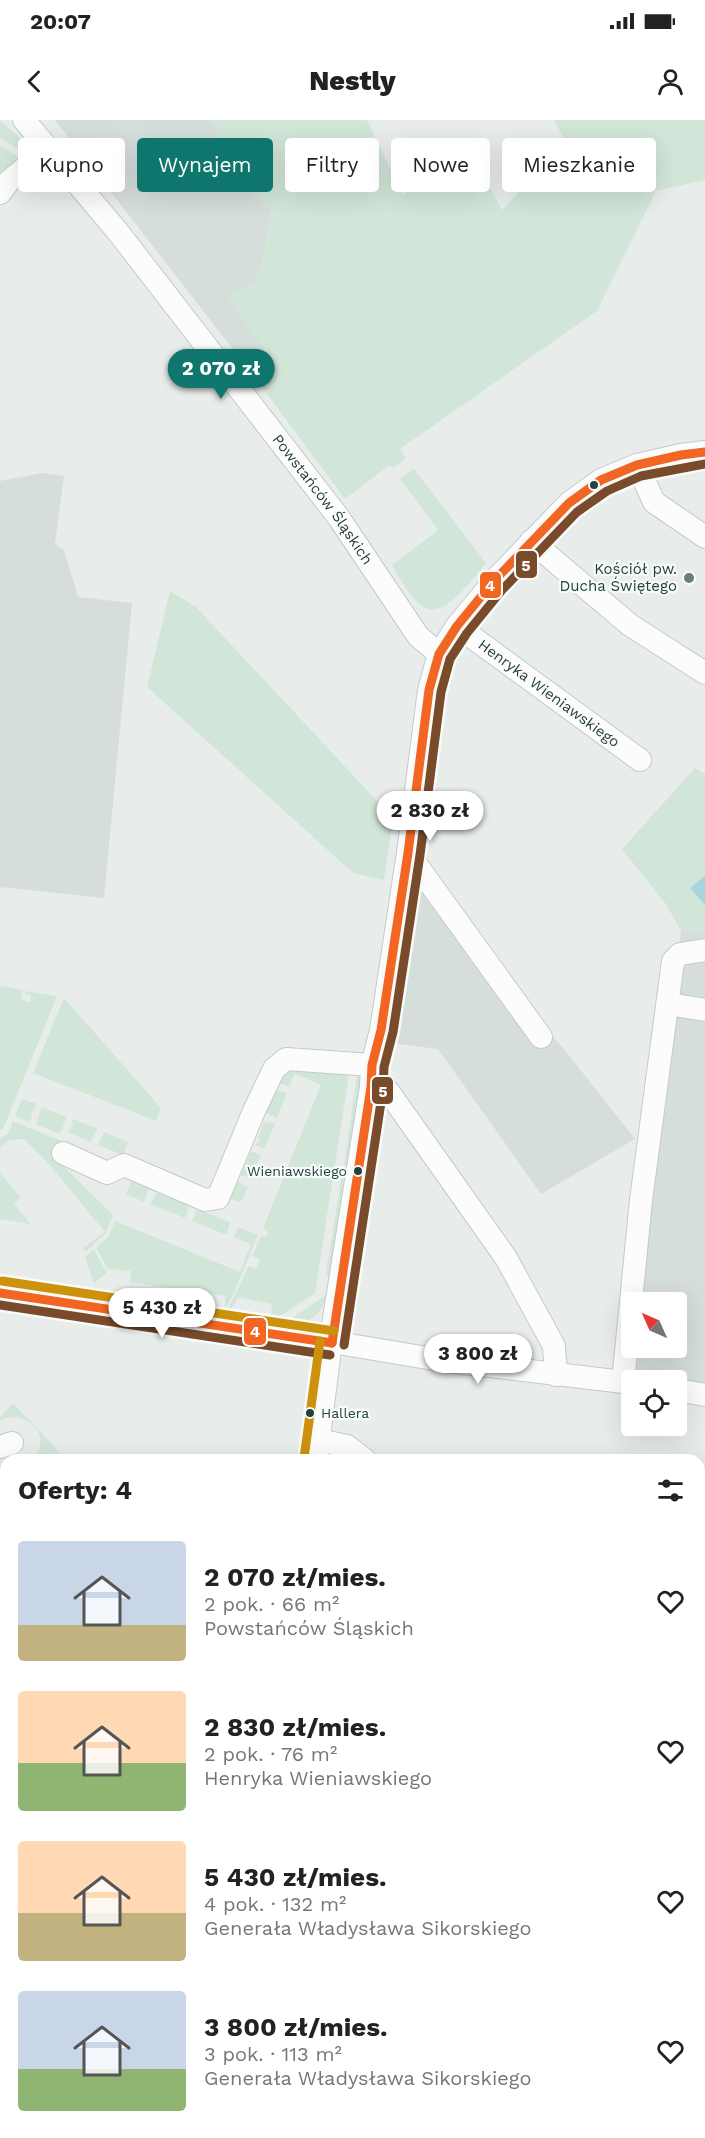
<!DOCTYPE html>
<html lang="pl">
<meta charset="utf-8">
<style>
body{margin:0;font-family:"Work Sans",sans-serif;background:#f6f6f6;color:#222;height:100vh;display:flex;flex-direction:column;font-size:22px;white-space:nowrap}
*{box-sizing:border-box;margin:0}
p{font-size:20px;color:#767676}
.icon{flex:none;width:33px;height:33px;fill:none;stroke:currentColor;stroke-width:2;stroke-linecap:round;stroke-linejoin:round}
.map{position:relative;flex:1;overflow:hidden}
.side{position:absolute;left:0px;top:1334px;width:705px;height:686px;display:flex;flex-direction:column;background:#fff;border-radius:18px 18px 0 0;box-shadow:0 6px 24px #0002}
.side>*{flex:none}
.guide{position:absolute;left:18px;top:18px;width:669px;height:54px;display:flex;gap:12px}
.needle{width:39px;rotate:315deg}
.controls{position:absolute;left:621px;top:1172px;display:grid;gap:12px}
.controls a{display:grid;place-items:center;width:66px;height:66px;border-radius:6px;background:#fff;box-shadow:0 6px 24px #0002;font-size:30px}
.price{position:absolute;translate:-50% -51px;padding:0 14px;border-radius:21px;background:#fff;color:#222;font-size:20px;line-height:39px;filter:drop-shadow(0 2px 3px #0008)}
.price::after{content:'';position:absolute;left:50%;top:36px;width:18px;height:14px;margin-left:-9px;background:inherit;clip-path:polygon(0 0,100% 0,50% 100%)}
.price.selected{background:#0f766e;color:#fff}
ul{padding:0;list-style:none}
li{display:flex;align-items:center;gap:18px;height:150px;padding:0 18px}
li span{display:grid;place-items:center;flex:none;width:168px;height:120px;border-radius:6px;color:#555}
li>.icon{margin-inline-start:auto}
span .icon{width:72px;height:72px;fill:#fffc;stroke-width:1}
li b{font-size:26px}
h2{display:flex;justify-content:space-between;align-items:center;height:72px;padding:0 18px;font-size:26px}
.pill{padding:0 21px;border-radius:6px;background:#fff;box-shadow:0 6px 24px #0002;font-size:21px;line-height:54px}
.pill.selected{background:#0f766e;color:#fff}
.status{display:flex;justify-content:space-between;align-items:center;height:42px;padding:0 30px;background:#fff;direction:ltr}
.status svg{height:16px;fill:currentColor}
header{display:flex;justify-content:space-between;align-items:center;height:78px;padding:0 18px;background:#fff;font-size:27px;font-weight:800}
.map>svg:first-child{display:block}
.built{fill:#d6dedb}
.green{fill:#d1e6d8}
.water{fill:#a9d4db}
.lines{fill:none;stroke-linecap:round;stroke-linejoin:round}
.minor-casing{stroke:#c5cac8;stroke-width:24}
.minor{stroke:#fcfcfc;stroke-width:22}
.bus-1-casing{stroke:#f7fbf9;stroke-width:14}
.bus-2-casing{stroke:#f7fbf9;stroke-width:14}
.bus-3-casing{stroke:#f7fbf9;stroke-width:14}
.bus-1{stroke:#f26522;stroke-width:9}
.bus-2{stroke:#7a4b2a;stroke-width:9}
.bus-3{stroke:#cd920c;stroke-width:9}
.bus-dot{fill:#24423a;stroke:#f7fbf9;stroke-width:2}
.poi-dot{fill:#697e78;stroke:#f7fbf9;stroke-width:2}
.labels{text-anchor:middle;stroke-width:4.5;stroke-linejoin:round;paint-order:stroke}
.bus-label{font-size:14px;fill:#24423a;stroke:#f7fbf9;text-anchor:end}
.street-label{font-size:15px;fill:#24423a;stroke:#f7fbf9}
.poi-label{font-size:15px;fill:#24423a;stroke:#f7fbf9;text-anchor:end}
.line-badge{stroke:#f7fbf9;stroke-width:2}
.badge-label{font-size:16px;text-anchor:middle;font-weight:bold;fill:#fff}
</style>
<div class="status"><b>20:07</b><svg viewBox="0 0 49 12"><path d="M0 12V9h3v3zM5 12V6h3v6zM10 12V3h3v9zM15 12V0h3v12zM26 1h20v11H26zM47 4h2v5h-2z"/></svg></div>
<header><svg class="icon" aria-label="back" viewBox="0 0 24 24"><path d="M15 5l-7 7 7 7"/></svg>Nestly<svg class="icon" aria-label="person" viewBox="0 0 24 24"><circle cx="12" cy="8" r="4"/><path d="M4 21q1-7 8-7t8 7"/></svg></header>
<div class="map">
<svg width="705" height="2018" viewBox="0 0 705 2018">
<rect width="100%" height="100%" fill="#e8edeb"/>
<g class="built">
<polygon points="55,0 211,0 233,54 271,90 265,131 257,160 228,178 276,245 256,259"/>
<polygon points="42,353 64,356 55,424 64,430 78,477 132,483 104,778 0,767 0,361"/>
<polygon points="413,733 537,900 564,929 635,1019 541,1074 438,929 383,922"/>
<polygon points="681,811 705,814 705,1268 676,1260 653,1260 629,1256 632,1227 676,1227 676,1182 638,1182 668,944"/>
<polygon points="0,1857 6,1859 6,2013 248,2013 247,2018 0,2018"/>
</g>
<g class="green">
<polygon points="211,0 367,0 403,75 465,21 502,90 566,23 554,0 705,0 705,60 656,71 597,191 400,329 406,338 392,348 390,345 345,379 256,259 275,244 228,178 257,160 265,131 271,90 233,54"/>
<polygon points="0,1 17,15 30,29 26,34 0,18"/>
<polygon points="0,25 21,39 0,61"/>
<path d="M414,349L486,443C473,458 444,502 422,486C409,477 400,458 392,445L438,410L400,359Z"/>
<polygon points="170,471 196,487 393,698 384,760 353,753 147,567"/>
<polygon points="695,648 705,654 705,755 690,768 705,785 705,814 681,811 666,784 622,729"/>
<polygon points="0,866 23,870 21,880 30,882 31,875 24,874 25,871 57,876 3,1009 0,1010"/>
<polygon points="64,878 161,988 156,1001 33,953"/>
<polygon points="292,948 349,954 315,1173 280,1196 271,1196 272,1184 238,1177 231,1189 228,1189 249,1146 256,1149 260,1139 252,1136 261,1116 266,1117 268,1113 263,1108 321,965 295,954 289,967 277,962"/>
<polygon points="361,954 347,1045 344,1045 357,955"/>
<polygon points="276,970 287,973 277,998 264,992"/>
<polygon points="22,979 37,984 31,994 32,995 30,1002 15,996"/>
<polygon points="42,987 67,997 60,1014 36,1004"/>
<polygon points="73,999 98,1009 90,1022 68,1012 73,1004 72,1003"/>
<polygon points="13,1001 64,1022 57,1040 113,1095 106,1113 85,1132 83,1128 105,1112 47,1042 24,1019 9,1020 0,1028 0,1018 8,1014"/>
<polygon points="269,1001 275,1004 264,1029 255,1025 260,1019 258,1018 264,1002 268,1004"/>
<polygon points="104,1012 128,1022 123,1035 98,1025"/>
<polygon points="251,1031 261,1035 250,1058 241,1055"/>
<polygon points="0,1053 21,1078 14,1083 30,1104 0,1099"/>
<polygon points="342,1053 346,1055 330,1159 326,1154"/>
<polygon points="232,1059 248,1067 242,1080 238,1082 227,1077"/>
<polygon points="131,1061 149,1069 144,1082 126,1074"/>
<polygon points="157,1073 189,1085 187,1089 189,1090 185,1098 150,1084"/>
<polygon points="197,1089 230,1102 227,1115 192,1101"/>
<polygon points="115,1101 240,1152 251,1124 234,1117 238,1107 258,1115 233,1175 225,1189 225,1176 130,1162 131,1151 108,1149 96,1128 108,1117"/>
<polygon points="94,1130 107,1153 94,1163 85,1137"/>
<path d="M326,1175H328C321,1196 305,1207 283,1204Z"/>
<path d="M13,1283L51,1323L63,1339H35C38,1333 42,1324 40,1316C35,1300 13,1292 0,1301V1297Z"/>
<polygon points="6,1349 6,1373 0,1379 0,1354"/>
<polygon points="699,1407 705,1408 705,1456 699,1455"/>
<polygon points="6,1488 6,1562 0,1556 0,1492"/>
<polygon points="0,1560 6,1566 6,1594 0,1593"/>
<polygon points="699,1599 705,1601 705,1647 699,1645"/>
<polygon points="0,1715 6,1715 6,1786 0,1784"/>
<polygon points="154,2013 206,2013 203,2018 152,2018"/>
<polygon points="390,2013 457,2013 466,2018 403,2018"/>
</g>
<polygon class="water" points="705,755 705,785 690,768"/>
<g class="lines">
<defs>
<g id="minor">
<path id="s1" d="M24,0L118,112L339,398L418,516L439,534"/>
<polyline points="0,73 9,61 48,29"/>
<polyline points="637,345 654,382 705,417"/>
<polyline points="531,421 630,505 705,553"/>
<path id="s2" d="M457,506L640,640"/>
<polyline points="408,733 541,917"/>
<polyline points="669,884 705,890"/>
<polyline points="371,967 388,971 506,1138 554,1226 556,1255"/>
<polyline points="63,1033 107,1053 124,1045 205,1080 218,1078 254,991 274,949 286,939 372,945"/>
<polyline points="0,1173 113,1192 273,1212 439,1240 632,1263"/>
<polyline points="623,1262 641,1080 673,841 680,834 705,830"/>
<polyline points="676,1270 705,1275"/>
<polyline points="319,1320 347,1326 365,1340"/>
<polyline points="0,1327 12,1323"/>
<polyline points="316,1340 334,1198 371,967 372,945 381,910 408,733 429,570 439,534 457,506 493,462 569,383 601,360 637,345 681,335 705,332"/>
<polyline points="699,1458 705,1459"/>
<polyline points="0,1706 6,1706"/>
<polyline points="699,1722 705,1725"/>
<polyline points="0,1850 6,1852"/>
<polyline points="370,2013 382,2018"/>
<polyline points="143,2018 145,2013"/>
<polyline points="212,2018 215,2013"/>
</g>
</defs>
<use href="#minor" class="minor-casing"/>
<use href="#minor" class="minor"/>
<defs>
<g id="bus-1">
<polyline points="0,1173 332,1223"/>
<polyline points="332,1223 371,967 372,945 381,910 408,733 429,570 439,534 457,506 493,462 569,383 601,360 637,345 681,335 705,332"/>
</g>
<g id="bus-2">
<polyline points="0,1185 330,1235"/>
<polyline points="344,1225 383,969 384,947 393,912 420,735 441,572 450,539 467,513 502,470 577,392 607,371 641,356 705,344"/>
</g>
<g id="bus-3">
<polyline points="2,1161 334,1211"/>
<polyline points="304,1338 320,1221"/>
</g>
</defs>
<use href="#bus-1" class="bus-1-casing"/>
<use href="#bus-2" class="bus-2-casing"/>
<use href="#bus-3" class="bus-3-casing"/>
<use href="#bus-1" class="bus-1"/>
<use href="#bus-2" class="bus-2"/>
<use href="#bus-3" class="bus-3"/>
</g>
<g class="bus-dot">
<circle cx="594" cy="365" r="5"/>
<circle cx="358" cy="1051" r="5"/>
<circle cx="310" cy="1293" r="5"/>
</g>
<circle class="poi-dot" cx="689" cy="458" r="6"/>
<g class="labels">
<g class="bus-label">
<text x="347" y="1056">Wieniawskiego</text>
<text x="321" y="1298" text-anchor="start">Hallera</text>
</g>
<g class="street-label">
<text dy="5" stroke="none"><textPath href="#s1" startOffset="483">Powstańców Śląskich</textPath></text>
<text dy="5" stroke="none"><textPath href="#s2" startOffset="114">Henryka Wieniawskiego</textPath></text>
</g>
<g class="poi-label">
<text x="677" y="454">Kościół pw.<tspan x="677" dy="17">Ducha Świętego</tspan></text>
</g>
</g>
<g class="line-badge">
<rect x="515" y="430" width="23" height="29" rx="6" fill="#7a4b2a"/>
<rect x="479" y="451" width="23" height="28" rx="6" fill="#f26522"/>
<rect x="371" y="956" width="23" height="29" rx="6" fill="#7a4b2a"/>
<rect x="243" y="1197" width="24" height="29" rx="6" fill="#f26522"/>
</g>
<g class="badge-label">
<text x="526" y="451">5</text>
<text x="490" y="471">4</text>
<text x="383" y="977">5</text>
<text x="255" y="1217">4</text>
</g>
</svg>
<div class="controls">
<a><svg class="needle" viewBox="-14 -14 28 28"><path d="M0-13l5 13h-10z" fill="#e53935"/><path d="M0 13l5-13h-10z" fill="#767676"/></svg></a>
<a><svg class="icon" aria-label="locate" viewBox="0 0 24 24"><circle cx="12" cy="12" r="6"/><path d="M12 2v4M12 18v4M2 12h4M18 12h4"/></svg></a>
</div>
<b class="price selected" style="left:221px;top:280px">2 070 zł</b>
<b class="price" style="left:430px;top:722px">2 830 zł</b>
<b class="price" style="left:162px;top:1219px">5 430 zł</b>
<b class="price" style="left:478px;top:1265px">3 800 zł</b>
<div class="guide">
<a class="pill">Kupno</a>
<a class="pill selected">Wynajem</a>
<a class="pill">Filtry</a>
<a class="pill">Nowe</a>
<a class="pill">Mieszkanie</a>
</div>
<section class="side">
<h2>Oferty: 4<svg class="icon" aria-label="filters" viewBox="0 0 24 24"><path d="M4 7h16M4 17h16"/><circle cx="9" cy="7" r="2"/><circle cx="15" cy="17" r="2"/></svg></h2>
<ul>
<li><span style="background:linear-gradient(#c9d6e8 70%,#c2b280 0)"><svg class="icon" aria-label="home" viewBox="0 0 24 24"><path d="M3 11l9-7 9 7M6 9v11h12V9"/></svg></span><div><b>2 070 zł/mies.</b><p>2 pok. · 66 m²</p><p>Powstańców Śląskich</p></div><svg class="icon" aria-label="heart" viewBox="0 0 24 24"><path d="M12 20l-8-8c-3-5 5-10 8-4 3-6 11-1 8 4z"/></svg></li>
<li><span style="background:linear-gradient(#ffd9b3 60%,#8fb573 0)"><svg class="icon" aria-label="home" viewBox="0 0 24 24"><path d="M3 11l9-7 9 7M6 9v11h12V9"/></svg></span><div><b>2 830 zł/mies.</b><p>2 pok. · 76 m²</p><p>Henryka Wieniawskiego</p></div><svg class="icon" aria-label="heart" viewBox="0 0 24 24"><path d="M12 20l-8-8c-3-5 5-10 8-4 3-6 11-1 8 4z"/></svg></li>
<li><span style="background:linear-gradient(#ffd9b3 60%,#c2b280 0)"><svg class="icon" aria-label="home" viewBox="0 0 24 24"><path d="M3 11l9-7 9 7M6 9v11h12V9"/></svg></span><div><b>5 430 zł/mies.</b><p>4 pok. · 132 m²</p><p>Generała Władysława Sikorskiego</p></div><svg class="icon" aria-label="heart" viewBox="0 0 24 24"><path d="M12 20l-8-8c-3-5 5-10 8-4 3-6 11-1 8 4z"/></svg></li>
<li><span style="background:linear-gradient(#c9d6e8 65%,#8fb573 0)"><svg class="icon" aria-label="home" viewBox="0 0 24 24"><path d="M3 11l9-7 9 7M6 9v11h12V9"/></svg></span><div><b>3 800 zł/mies.</b><p>3 pok. · 113 m²</p><p>Generała Władysława Sikorskiego</p></div><svg class="icon" aria-label="heart" viewBox="0 0 24 24"><path d="M12 20l-8-8c-3-5 5-10 8-4 3-6 11-1 8 4z"/></svg></li>
</ul>
</section>
</div>
